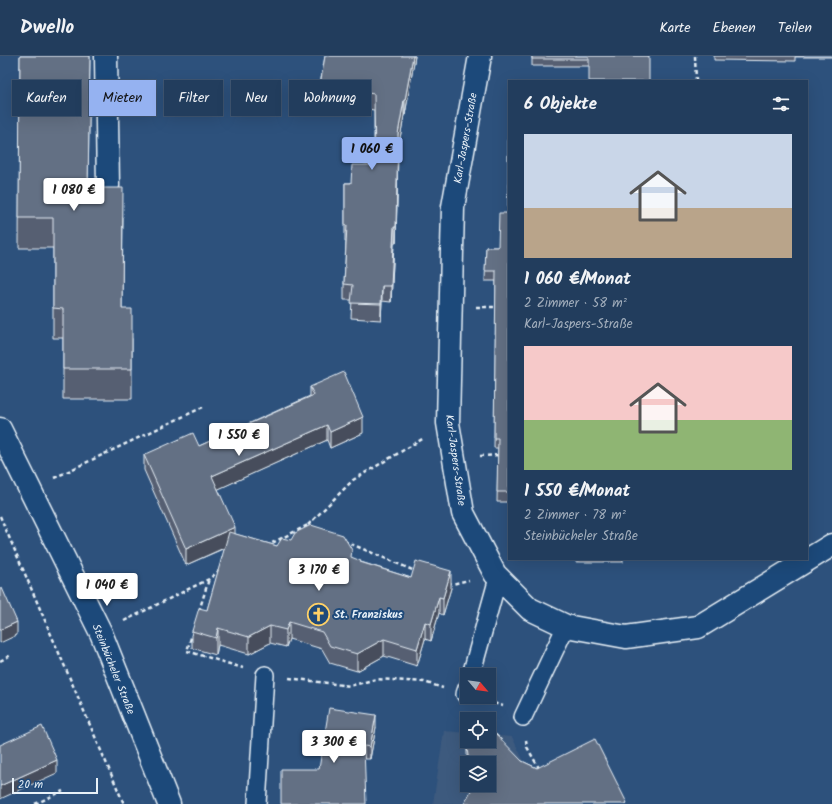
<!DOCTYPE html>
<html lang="de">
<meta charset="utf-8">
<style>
body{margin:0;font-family:Kalam,sans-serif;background:#2e4866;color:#f1f3f6;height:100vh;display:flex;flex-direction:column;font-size:15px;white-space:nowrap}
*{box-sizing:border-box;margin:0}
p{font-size:13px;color:#a2aebc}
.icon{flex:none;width:22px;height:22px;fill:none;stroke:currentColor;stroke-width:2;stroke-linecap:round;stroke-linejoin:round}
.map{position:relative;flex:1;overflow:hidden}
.side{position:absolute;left:508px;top:24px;width:300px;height:480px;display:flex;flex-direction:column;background:#223d5d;border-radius:0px;box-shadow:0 4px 16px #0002,0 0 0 1px #3f5672}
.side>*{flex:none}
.top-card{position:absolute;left:12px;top:24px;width:380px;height:36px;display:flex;gap:8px}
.needle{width:26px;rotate:119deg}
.fabs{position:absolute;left:460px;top:612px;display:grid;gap:8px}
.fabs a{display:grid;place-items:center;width:36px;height:36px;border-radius:0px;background:#223d5d;box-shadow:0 4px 16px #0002,0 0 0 1px #3f5672;font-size:20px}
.scale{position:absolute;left:12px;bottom:10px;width:86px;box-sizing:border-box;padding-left:4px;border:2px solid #e8f1f8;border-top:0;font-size:11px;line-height:14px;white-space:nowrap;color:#e8f1f8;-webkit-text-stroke:3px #1f4a7a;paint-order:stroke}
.price{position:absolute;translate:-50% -34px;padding:0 9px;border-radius:4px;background:#fff;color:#222;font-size:13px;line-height:26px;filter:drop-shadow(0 1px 2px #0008)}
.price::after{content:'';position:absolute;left:50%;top:24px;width:12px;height:9px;margin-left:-6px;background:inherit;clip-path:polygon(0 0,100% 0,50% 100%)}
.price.active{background:#95b2f1;color:#111}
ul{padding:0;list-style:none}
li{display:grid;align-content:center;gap:8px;height:212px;padding:0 16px}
li span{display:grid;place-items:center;height:124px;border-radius:0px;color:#555}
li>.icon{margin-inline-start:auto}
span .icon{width:72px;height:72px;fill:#fffc;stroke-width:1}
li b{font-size:17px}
h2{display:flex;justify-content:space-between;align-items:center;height:48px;padding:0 16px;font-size:17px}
.chip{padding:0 14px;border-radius:0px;background:#223d5d;box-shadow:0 4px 16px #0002,0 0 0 1px #3f5672;font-size:14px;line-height:36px}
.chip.active{background:#95b2f1;color:#111}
header{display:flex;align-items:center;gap:24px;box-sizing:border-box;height:56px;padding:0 20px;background:#223d5d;border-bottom:1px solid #3f5672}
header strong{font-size:19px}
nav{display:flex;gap:22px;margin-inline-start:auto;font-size:14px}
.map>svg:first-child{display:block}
.built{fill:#3e5a7e;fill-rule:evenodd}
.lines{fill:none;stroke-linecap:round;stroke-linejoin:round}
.service-casing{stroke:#e8f1f8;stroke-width:20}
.minor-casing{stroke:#e8f1f8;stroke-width:25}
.tertiary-casing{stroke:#e8f1f8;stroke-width:25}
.path{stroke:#e8f1f8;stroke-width:2.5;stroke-dasharray:4 3;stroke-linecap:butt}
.service{stroke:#1f4a7a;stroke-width:17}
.minor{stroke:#1f4a7a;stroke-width:22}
.tertiary{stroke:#1f4a7a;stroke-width:22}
.wall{fill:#565f72;stroke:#e8f1f8}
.shaded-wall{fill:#464e5c;stroke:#e8f1f8}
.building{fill:#646f84;stroke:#e8f1f8}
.labels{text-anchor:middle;stroke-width:4;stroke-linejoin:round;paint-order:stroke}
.street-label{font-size:11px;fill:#e8f1f8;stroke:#1f4a7a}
.poi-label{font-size:11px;font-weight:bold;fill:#e8f1f8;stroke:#1f4a7a;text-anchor:start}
</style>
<header>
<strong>Dwello</strong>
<nav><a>Karte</a><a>Ebenen</a><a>Teilen</a></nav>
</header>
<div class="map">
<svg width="832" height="748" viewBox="0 0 832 748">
<rect width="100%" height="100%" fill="#2d517c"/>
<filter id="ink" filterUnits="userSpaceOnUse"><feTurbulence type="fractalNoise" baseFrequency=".025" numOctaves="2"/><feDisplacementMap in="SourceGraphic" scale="8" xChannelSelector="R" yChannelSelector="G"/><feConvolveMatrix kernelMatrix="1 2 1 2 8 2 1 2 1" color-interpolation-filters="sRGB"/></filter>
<g filter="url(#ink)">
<path class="built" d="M444,675L467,677V685H489V679L512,681L545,748H433ZM467,707H489V729H467Z"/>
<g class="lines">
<defs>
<g id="service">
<polyline points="471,619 498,522"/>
<polyline points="465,638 467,632"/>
<polyline points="523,661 566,570"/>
<polyline points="257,748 265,619"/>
</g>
<g id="minor">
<polyline points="106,0 108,130"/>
<polyline points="480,0 453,151 448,367 463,457 495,518 530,553 566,570 626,581 698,571 832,489"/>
</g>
<polyline id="tertiary" points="0,373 101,577 169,748"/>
</defs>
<use href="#service" class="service-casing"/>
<use href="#minor" class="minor-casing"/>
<use href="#tertiary" class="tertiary-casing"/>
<g class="path">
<polyline points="695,0 696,25"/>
<polyline points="476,251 499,251"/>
<polyline points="480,400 501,399"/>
<polyline points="54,422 203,351"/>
<polyline points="0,460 124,748"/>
<polyline points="308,469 353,424 424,382"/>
<polyline points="344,485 415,515"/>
<polyline points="266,490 308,469 312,471"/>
<polyline points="448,526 452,528 469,524"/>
<polyline points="199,555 209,523"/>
<polyline points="124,565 209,523 220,514"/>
<polyline points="193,575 187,595 243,612"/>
<polyline points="0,605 11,599"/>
<polyline points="289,622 350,630 376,623 424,626 443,632"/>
<polyline points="487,645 503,650"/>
<polyline points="526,684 527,691 540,714"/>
<polyline points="35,748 63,735"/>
</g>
<use href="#service" class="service"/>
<use href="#minor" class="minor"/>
<use href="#tertiary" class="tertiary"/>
</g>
<g class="wall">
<polygon points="20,0 90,0 88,132 123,162 122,253 132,283 132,343 63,343 63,282 53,282 53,192 19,192"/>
<polygon points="325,0 415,0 405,59 404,59 398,94 396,187 394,187 391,246 382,245 381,264 351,262 352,244 344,244 344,228 346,185 345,185 345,127 351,127 374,109 374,54 320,45 320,29"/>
<polygon points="532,0 649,0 589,10 532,10"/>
<polygon points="714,0 832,0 832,1 795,1 795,5 714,4"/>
<polygon points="509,84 509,446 497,446 498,392 494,392 496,225 485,225 486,191 498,191 508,157"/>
<polygon points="310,331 363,377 330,392 327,384 218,433 235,478 277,490 352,502 361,506 411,522 451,532 443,559 439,557 431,585 425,583 417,610 384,600 357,615 330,607 322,593 289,583 286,591 270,587 249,598 218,589 216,599 192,592 192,575 207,554 225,492 186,509 144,414 144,399 199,390 310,340"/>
<rect x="576" y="503" width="47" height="3"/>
<polygon points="376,671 370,703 365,703 319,713"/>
<polygon points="467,692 522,705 537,712 627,748 470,735 469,729 489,729 489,707 467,707 467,713"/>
</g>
<g class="shaded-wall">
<polygon points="413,0 415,0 405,59 405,44"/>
<polygon points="404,44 404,59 398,94 396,187 398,78"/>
<polygon points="394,171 394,187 391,246 391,230"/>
<polygon points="382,230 382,245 381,264 381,248"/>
<polygon points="363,361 363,377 330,392 330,376"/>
<polygon points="327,369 327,384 212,436 212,420"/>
<polygon points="235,471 235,487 186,509 186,493"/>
<polygon points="451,515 451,532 443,559 443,542"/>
<polygon points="439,541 439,557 431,585 431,568"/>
<polygon points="17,566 17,579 0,587 0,574"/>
<polygon points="289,566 289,583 286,591 286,574"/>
<polygon points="425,566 425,583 417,610 417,593"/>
<polygon points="270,570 270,587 249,598 249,581"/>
<polygon points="218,572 218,589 216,599 216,582"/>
<polygon points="384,583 384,600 357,615 357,598"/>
<polygon points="376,659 376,671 370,703 370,691"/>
<polygon points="57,704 57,717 0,743 0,730"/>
</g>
<g class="building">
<polygon points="20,0 90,0 88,132 123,132 122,253 132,253 132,313 63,313 63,253 53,252 53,162 19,162"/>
<polygon points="325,0 413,0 405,44 404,44 398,78 396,171 394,171 391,230 382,230 381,248 351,247 353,229 344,228 347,169 345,169 345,127 351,127 352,109 375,109 374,38 320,29"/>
<polygon points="532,0 649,0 649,25 589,25 589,3 532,3"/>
<polygon points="508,84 509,84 509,436 497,436 498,382 494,382 496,215 485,215 486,191 498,191 499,157 508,157"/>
<polygon points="344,316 363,361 330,376 327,369 212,420 235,471 186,493 144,399 193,377 199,390 314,339 310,331"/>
<polygon points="311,469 343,479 352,494 351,501 361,505 360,506 411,522 416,505 451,515 443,542 439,541 431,568 425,566 417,593 384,583 357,598 330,590 322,576 289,566 286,574 270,570 249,581 218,572 216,582 192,575 199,552 207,554 229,476 277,490 282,482 291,484 295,477"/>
<polygon points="2,532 17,566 0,574 0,533"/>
<polygon points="329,652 376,659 370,691 364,690 366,748 281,748 281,713 319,713"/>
<polygon points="42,670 57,704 0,730 0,689"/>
<polygon points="496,678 522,705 537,712 595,683 627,747 624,748 464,748 473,731 472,729 489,729 489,707 469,707 467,692 481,685 489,685 489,681"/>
</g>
</g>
<defs>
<symbol id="church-ring" viewBox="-11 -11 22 22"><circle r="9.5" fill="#1f4a7a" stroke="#ffd166" stroke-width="1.5"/><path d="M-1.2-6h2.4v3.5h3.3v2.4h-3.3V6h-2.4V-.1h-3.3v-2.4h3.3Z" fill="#ffd166"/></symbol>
</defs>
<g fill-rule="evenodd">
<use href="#church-ring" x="306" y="546" width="25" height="25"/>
</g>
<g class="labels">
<g class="street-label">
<text transform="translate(465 82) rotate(-80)" y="4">Karl-Jaspers-Straße</text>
<text transform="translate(456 404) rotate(82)" y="4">Karl-Jaspers-Straße</text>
<text transform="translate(114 613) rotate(68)" y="4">Steinbücheler Straße</text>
</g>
<g class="poi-label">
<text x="334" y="562">St. Franziskus</text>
</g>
</g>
</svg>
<div class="fabs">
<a><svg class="needle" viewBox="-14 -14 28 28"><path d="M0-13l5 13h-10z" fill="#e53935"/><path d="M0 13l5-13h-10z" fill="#a2aebc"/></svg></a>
<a><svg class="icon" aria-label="locate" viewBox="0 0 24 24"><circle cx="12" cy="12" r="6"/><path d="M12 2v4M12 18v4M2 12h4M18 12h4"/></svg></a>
<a><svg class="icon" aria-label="layers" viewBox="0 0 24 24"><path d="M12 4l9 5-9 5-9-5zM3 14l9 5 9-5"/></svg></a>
</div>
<div class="scale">20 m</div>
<b class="price active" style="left:372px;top:115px">1 060 €</b>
<b class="price" style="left:74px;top:156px">1 080 €</b>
<b class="price" style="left:239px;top:401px">1 550 €</b>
<b class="price" style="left:319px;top:536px">3 170 €</b>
<b class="price" style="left:107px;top:551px">1 040 €</b>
<b class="price" style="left:334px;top:708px">3 300 €</b>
<div class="top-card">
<a class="chip">Kaufen</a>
<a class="chip active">Mieten</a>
<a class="chip">Filter</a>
<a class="chip">Neu</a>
<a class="chip">Wohnung</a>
</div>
<section class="side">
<h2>6 Objekte<svg class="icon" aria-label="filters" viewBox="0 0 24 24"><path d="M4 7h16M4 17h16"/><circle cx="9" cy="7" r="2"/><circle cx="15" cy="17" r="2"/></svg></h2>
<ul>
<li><span style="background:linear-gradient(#c9d6e8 60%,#b9a48a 0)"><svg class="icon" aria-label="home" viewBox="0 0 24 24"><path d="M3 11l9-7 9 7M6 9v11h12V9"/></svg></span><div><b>1 060 €/Monat</b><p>2 Zimmer · 58 m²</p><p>Karl-Jaspers-Straße</p></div></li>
<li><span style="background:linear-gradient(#f6c9c9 60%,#8fb573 0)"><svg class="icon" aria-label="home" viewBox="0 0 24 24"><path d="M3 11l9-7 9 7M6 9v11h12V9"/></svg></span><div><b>1 550 €/Monat</b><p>2 Zimmer · 78 m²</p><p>Steinbücheler Straße</p></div></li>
</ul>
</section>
</div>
